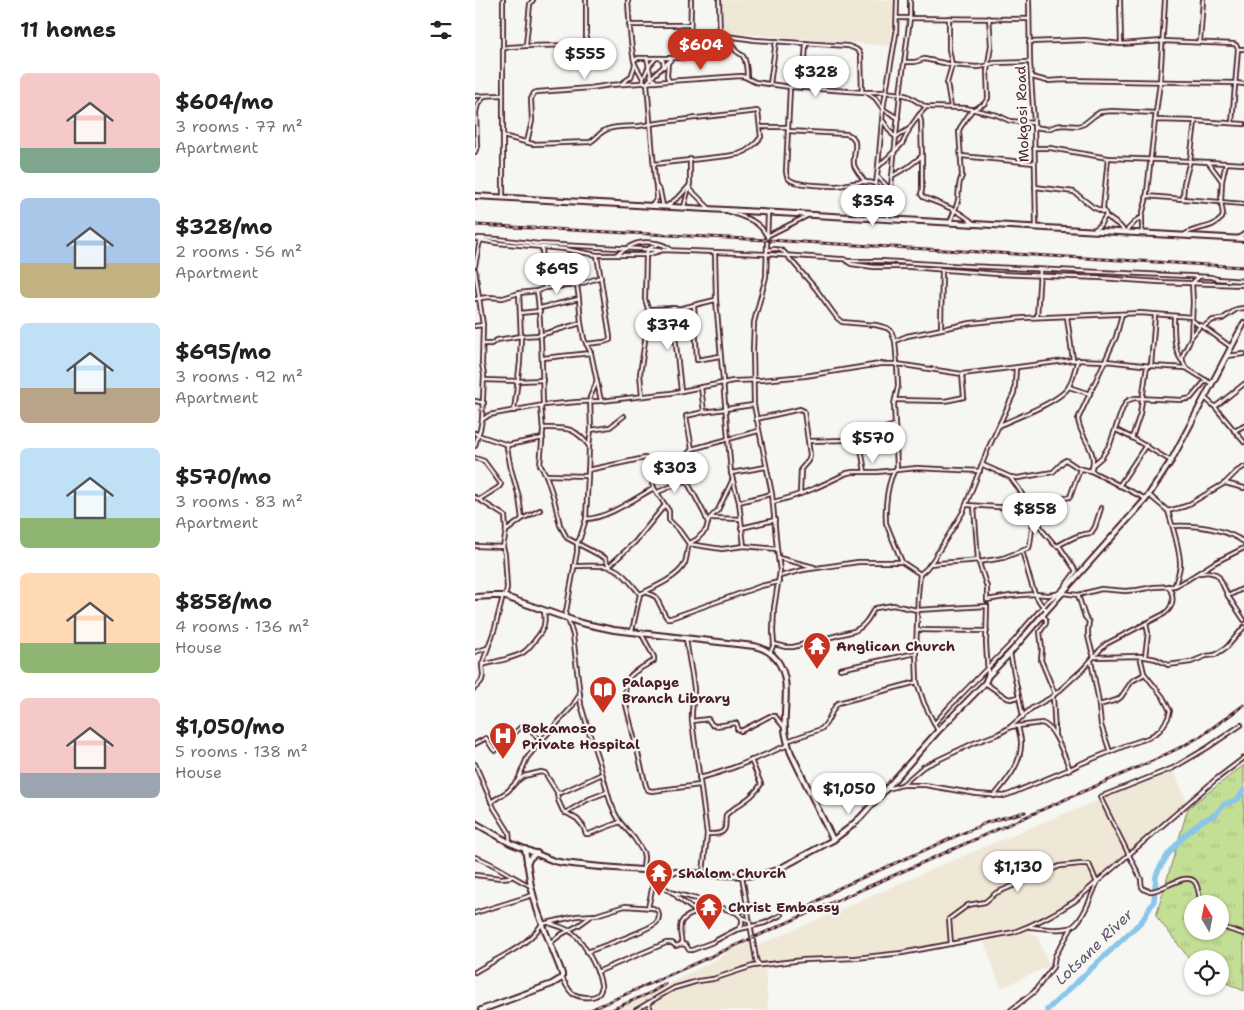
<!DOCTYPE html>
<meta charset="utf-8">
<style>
body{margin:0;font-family:"Shantell Sans",sans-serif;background:#f6f6f6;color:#222;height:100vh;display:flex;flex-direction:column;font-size:19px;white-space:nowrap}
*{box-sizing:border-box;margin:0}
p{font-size:16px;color:#767676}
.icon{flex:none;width:28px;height:28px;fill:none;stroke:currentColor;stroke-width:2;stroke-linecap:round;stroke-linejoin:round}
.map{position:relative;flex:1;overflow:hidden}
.drawer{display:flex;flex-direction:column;background:#fff;width:475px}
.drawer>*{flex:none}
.needle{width:32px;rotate:350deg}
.tools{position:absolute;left:709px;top:895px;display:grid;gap:10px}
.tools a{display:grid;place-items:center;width:45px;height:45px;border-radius:50%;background:#fff;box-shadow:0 1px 4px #0004;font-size:25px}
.price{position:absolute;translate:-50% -42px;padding:0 11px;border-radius:18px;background:#fff;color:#222;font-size:16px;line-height:32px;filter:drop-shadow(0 1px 2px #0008)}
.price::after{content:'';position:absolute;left:50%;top:30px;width:15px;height:11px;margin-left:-8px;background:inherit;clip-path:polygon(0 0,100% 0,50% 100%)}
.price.active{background:#c8321e;color:#fff}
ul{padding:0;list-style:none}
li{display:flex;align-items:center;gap:15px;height:125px;padding:0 20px}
li span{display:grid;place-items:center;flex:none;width:140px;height:100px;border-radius:8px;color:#555}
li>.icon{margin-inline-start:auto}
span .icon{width:60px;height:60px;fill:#fffc;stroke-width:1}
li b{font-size:21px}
h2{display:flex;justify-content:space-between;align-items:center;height:60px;padding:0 20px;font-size:21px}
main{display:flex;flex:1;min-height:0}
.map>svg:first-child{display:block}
.built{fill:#f0e8d7}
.grass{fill:url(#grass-tufts);stroke:#867e60;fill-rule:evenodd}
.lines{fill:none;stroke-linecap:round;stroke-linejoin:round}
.river{stroke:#8bc6ea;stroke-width:5.5}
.street-casing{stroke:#4a1f2b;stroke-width:6}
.secondary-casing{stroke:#4a1f2b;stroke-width:8}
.street{stroke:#f6f6f2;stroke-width:2.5}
.secondary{stroke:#f6f6f2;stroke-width:4}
.rail-casing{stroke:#4a1f2b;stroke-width:3}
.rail{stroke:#f6f6f2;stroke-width:1;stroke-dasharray:4;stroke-linecap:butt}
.labels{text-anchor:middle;stroke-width:4.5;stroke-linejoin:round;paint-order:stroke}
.street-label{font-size:14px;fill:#4a1f2b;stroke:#f6f6f2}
.poi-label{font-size:14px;font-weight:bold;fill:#4a1f2b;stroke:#f6f6f2;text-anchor:start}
.water-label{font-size:15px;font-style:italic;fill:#5e5164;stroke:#f6f6f2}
</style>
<main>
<section class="drawer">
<h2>11 homes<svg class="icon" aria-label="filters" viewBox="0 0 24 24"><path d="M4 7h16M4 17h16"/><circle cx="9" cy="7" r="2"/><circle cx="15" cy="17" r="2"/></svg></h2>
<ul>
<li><span style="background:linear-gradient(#f6c9c9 75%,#7fa58c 0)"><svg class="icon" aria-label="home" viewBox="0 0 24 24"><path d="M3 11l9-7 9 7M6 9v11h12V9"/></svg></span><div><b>$604/mo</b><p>3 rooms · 77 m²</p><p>Apartment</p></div></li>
<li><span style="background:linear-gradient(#a9c7e8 65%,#c2b280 0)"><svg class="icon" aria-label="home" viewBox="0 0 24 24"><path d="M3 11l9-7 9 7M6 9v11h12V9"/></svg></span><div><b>$328/mo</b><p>2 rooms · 56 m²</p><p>Apartment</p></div></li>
<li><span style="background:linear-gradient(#bfe0f5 65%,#b9a48a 0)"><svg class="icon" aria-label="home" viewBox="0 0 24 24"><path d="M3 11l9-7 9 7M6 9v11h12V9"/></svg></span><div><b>$695/mo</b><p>3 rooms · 92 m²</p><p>Apartment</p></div></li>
<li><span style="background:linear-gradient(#bfe0f5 70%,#8fb573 0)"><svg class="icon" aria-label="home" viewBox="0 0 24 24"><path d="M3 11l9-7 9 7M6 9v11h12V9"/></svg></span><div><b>$570/mo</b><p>3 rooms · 83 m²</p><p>Apartment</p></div></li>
<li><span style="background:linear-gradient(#ffd9b3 70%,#8fb573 0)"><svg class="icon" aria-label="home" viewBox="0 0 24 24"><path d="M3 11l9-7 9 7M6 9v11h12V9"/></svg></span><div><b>$858/mo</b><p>4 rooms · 136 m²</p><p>House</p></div></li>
<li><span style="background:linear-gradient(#f6c9c9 75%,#9aa5b1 0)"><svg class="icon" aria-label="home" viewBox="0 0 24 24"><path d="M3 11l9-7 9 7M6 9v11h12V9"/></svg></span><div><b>$1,050/mo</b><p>5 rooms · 138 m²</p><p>House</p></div></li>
</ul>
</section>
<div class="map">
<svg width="769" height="1010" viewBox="0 0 769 1010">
<defs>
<pattern id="grass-tufts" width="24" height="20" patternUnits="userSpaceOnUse" patternTransform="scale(1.25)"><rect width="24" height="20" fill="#c3de95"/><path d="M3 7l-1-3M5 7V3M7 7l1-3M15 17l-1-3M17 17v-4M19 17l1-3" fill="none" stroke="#a9be81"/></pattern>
</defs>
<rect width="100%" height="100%" fill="#f6f6f2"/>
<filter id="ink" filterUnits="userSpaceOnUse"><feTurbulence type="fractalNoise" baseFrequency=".02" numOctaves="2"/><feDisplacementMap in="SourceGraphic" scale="10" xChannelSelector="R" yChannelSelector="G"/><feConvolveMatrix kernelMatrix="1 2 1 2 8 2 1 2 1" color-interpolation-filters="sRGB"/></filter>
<g filter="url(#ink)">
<g class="built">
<polygon points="247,0 419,0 419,12 415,46 248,32"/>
<polygon points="699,771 713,805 600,901 554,927 556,932 563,937 574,966 526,988 509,942 499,940 427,953 381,958 328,960 290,965 293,1010 141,1010 168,998 200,980 237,962 277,938 279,947 467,865 581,817"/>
</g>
<path class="grass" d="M769,765V991L745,980V959H718L717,962L681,916L713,808ZM718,904H745V931H718Z"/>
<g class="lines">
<polyline class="river" points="572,1010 667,921 679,901 681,876 684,869 694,853 710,835 725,822 741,814 748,805 763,799 769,790"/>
<defs>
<g id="street">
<polyline points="28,0 28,198"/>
<path d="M153,0C154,20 155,41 159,61C161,69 168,75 169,83"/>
<polyline points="244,0 245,35"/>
<polyline points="554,0 555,62 559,123 561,227"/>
<polyline points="645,0 646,44 688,41 759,44 761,45 763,49 757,123"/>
<polyline points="422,18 554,19"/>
<polyline points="474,18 474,49 477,65 472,83 476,107"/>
<polyline points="154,25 215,25"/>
<path d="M245,35L280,40L373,46C379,48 384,49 386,56L387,92"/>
<path d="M246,36C254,40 257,44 261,51C263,53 266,54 268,56C272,62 272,70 272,77"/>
<polyline points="554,42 610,40 646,44"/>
<polyline points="725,42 728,0"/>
<polyline points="51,45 55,4 58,0"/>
<polyline points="27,49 34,47 51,46 109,45 111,42 111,0"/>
<polyline points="763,49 769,49"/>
<polyline points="172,58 176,77 181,82"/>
<polyline points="185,58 188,61 189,67"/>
<polyline points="159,60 163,58 208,58 215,55 216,0"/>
<polyline points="430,62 440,62 449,59 469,63 477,65 502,67 510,66 519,63 555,62"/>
<polyline points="193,63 192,76 194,81"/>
<polyline points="557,77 572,81 590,80 761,83 769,84"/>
<polyline points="168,79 174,66 181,58"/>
<polyline points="146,84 156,77 160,65"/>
<polyline points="295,84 301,41"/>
<path d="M315,88L311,171C311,176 312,179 317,181C324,185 352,186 361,186C373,185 389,179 401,184"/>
<polyline points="328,88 331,43"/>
<polyline points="393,93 400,98 408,109 423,118"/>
<polyline points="0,96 28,95"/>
<path d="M451,107L444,115L446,121L447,156V190L446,194L448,197C465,204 485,210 499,224"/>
<polyline points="680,120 685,82 690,0"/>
<polyline points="408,121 417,134 421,137 434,129 444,115"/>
<polyline points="286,127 313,127"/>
<polyline points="559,127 573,129 581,126 588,125 603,126 609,124 619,116 625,112 637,111 681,113"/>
<path d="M313,131L371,134C387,137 377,154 379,165C381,171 387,177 390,182"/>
<path d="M28,136L58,144L115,142C122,139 125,131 133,129C143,126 154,127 164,126C203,119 243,116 282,111L283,112L286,137L281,143L271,151L264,154L252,156L179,164"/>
<polyline points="52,142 57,121 56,99 59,93 62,92 115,88 136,85 266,76 270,77 280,82 315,87 387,92 410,92 425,94 433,96 451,107 491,108 522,115 535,121 559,123"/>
<polyline points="559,148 575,148 633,158 715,161 769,164"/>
<polyline points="0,152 2,147 1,112 3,104 10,96"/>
<polyline points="486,156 559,163"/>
<polyline points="404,166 427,144 434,130"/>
<polyline points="402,176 415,189"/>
<polyline points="417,176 433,167 447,156"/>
<polyline points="747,181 751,163"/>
<polyline points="560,187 599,192 618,207 629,212"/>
<polyline points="400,190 405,194 414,199"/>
<polyline points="671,196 769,204"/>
<polyline points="708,199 709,183 715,161 720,122"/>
<polyline points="398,200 404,205 414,208"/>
<polyline points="177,206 182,198 181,187"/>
<path d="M188,206L185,191L181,186L180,181L172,83C179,73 189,67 198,58"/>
<polyline points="192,206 205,196 214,186 216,190 235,209"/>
<polyline points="209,207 215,183 215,159"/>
<path d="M253,211C269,218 283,219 292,236L334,215"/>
<polyline points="293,213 291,277 279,322 278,350 279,405 297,494 302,549 305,571 299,608 298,632 299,644 295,653"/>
<polyline points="631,216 645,226 650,232 663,219 667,218"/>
<polyline points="397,218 403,167 408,109 421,34 422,0"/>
<polyline points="413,218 425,94 435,18 435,0"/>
<path d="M475,223C477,215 482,207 483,200C484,191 483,183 487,176L484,131L485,128L497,110L509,104L513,98L512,71L516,45L514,18"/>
<polyline points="618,231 625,225 631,215 628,208 633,158"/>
<polyline points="667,234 667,215 671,201 680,120 720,121 769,124"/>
<path d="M709,235C721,226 736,230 747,218L748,214L746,202L747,181L733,162"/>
<polyline points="3,238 23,239 64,244 184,250"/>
<polyline points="763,238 769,234"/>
<polyline points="0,239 22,243 89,249 122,255 171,255 188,250 291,254 365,259 369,259 376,264 399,267 435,267 522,274 626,278 684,282 769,285"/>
<polyline points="67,248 70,288"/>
<path d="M292,250C298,249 304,248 309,252L341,289L362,318L367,322L401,325L412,328L416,331L420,341L422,364L423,386L419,404L422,467C412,480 410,507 411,523L427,562L445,574L443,594L441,653L442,682L449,703L463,731"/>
<polyline points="240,253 241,300 256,473 264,502 269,546"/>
<path d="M142,254C149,251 156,244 164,243C173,241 188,243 195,249"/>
<polyline points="372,261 406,261 491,266 736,277 742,279 769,281"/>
<polyline points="0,266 4,245 6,240"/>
<polyline points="0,270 8,325 7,364 9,375 7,420"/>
<polyline points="724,277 717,283 718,302 717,320 723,325 729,326 738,320 747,319 762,309 769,308"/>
<polyline points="102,285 104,299 106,323 109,339 116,353 126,401"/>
<path d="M62,291C67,329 67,367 68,405"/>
<polyline points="0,299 13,297 28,298 44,293 62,291 70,288 102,285 126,277"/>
<polyline points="219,305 222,360 245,356"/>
<polyline points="65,308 104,299"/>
<polyline points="197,308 206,391"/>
<polyline points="173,309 207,308 240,300"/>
<polyline points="45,313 65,311"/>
<polyline points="562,317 565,270"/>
<polyline points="592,317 598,360"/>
<path d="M699,317C699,331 698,349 707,361"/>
<polyline points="0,326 8,325"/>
<polyline points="727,326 756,347"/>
<polyline points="466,328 467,270"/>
<polyline points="717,336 725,326"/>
<polyline points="420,341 432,336 496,323 549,318 665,313 717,317"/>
<polyline points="8,344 16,344 22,340 46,336 65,335 106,323"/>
<polyline points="111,344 129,342 135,340 135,337 122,255"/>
<polyline points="752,356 769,354"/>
<polyline points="68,358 116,353"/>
<polyline points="676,366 680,315"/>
<path d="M711,368C702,354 713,350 716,337C717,332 716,325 717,320"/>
<polyline points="9,380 43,381 68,380"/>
<path d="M122,380L120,386L115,397L116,430L114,446L113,476L111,519C133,518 159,499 179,488"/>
<polyline points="226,387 229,412"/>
<polyline points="594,387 615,394"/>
<polyline points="167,396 165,374 170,341 173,309 170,299 171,255 173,249 183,244"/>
<polyline points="730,398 740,407 769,442"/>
<polyline points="420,400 470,401 489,397 487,374"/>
<polyline points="0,401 9,403"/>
<polyline points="66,406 68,431 65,465 71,475 79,499 85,525 92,538 130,558 134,566 160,542 190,505"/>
<polyline points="740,407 769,384"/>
<polyline points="39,411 45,362 46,338 44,293"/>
<polyline points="281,419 321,410 325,409 329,411 335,455 333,461 326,469 325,494"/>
<path d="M525,425C541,418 583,402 593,388C598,380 600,368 603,359"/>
<path d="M68,428C91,428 99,426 114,446"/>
<polyline points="116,430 135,427 149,416"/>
<polyline points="641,430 657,438 696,461"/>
<polyline points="759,431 769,426"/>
<polyline points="0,433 3,435 5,430 7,420 14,415 68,405 102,402 126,401 196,393 258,381 286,380 330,376 405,364 422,364 487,374 598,360 631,361 676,366 711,368 737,384"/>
<polyline points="384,436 390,472"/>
<polyline points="657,438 665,414 672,366"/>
<polyline points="334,441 371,440 420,425"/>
<polyline points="0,446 3,435 33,445"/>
<polyline points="217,449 211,416 229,412 278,405"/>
<polyline points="0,458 9,461 26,484 24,487 5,499"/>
<polyline points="619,464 627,457 635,444 647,410 651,402 654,400 660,398 707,400 716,398 731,380"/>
<polyline points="508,465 535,477 544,489 568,531 579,544 585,547 601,571"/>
<polyline points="113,470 170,458 172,460 179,488 194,511 194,520 204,530 214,544 247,549 269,546 302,549"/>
<path d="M616,471C624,450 605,439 603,419L641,337L647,314"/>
<polyline points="256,473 291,467"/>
<polyline points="71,475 113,476"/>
<polyline points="535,477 543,478 578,472 589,461 591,460 603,468 616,471 671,499"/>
<polyline points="750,483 769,488"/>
<polyline points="644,486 671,445"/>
<polyline points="183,492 211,480"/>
<polyline points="674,495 693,511 711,506 750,483 762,471 769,467"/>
<polyline points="0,497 30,516 31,531 28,547 30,554 32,588 31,593 28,596 20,628 10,656 7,665 8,675 7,680 5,683 0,688"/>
<polyline points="264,502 296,494"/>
<path d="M298,502C325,496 348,485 372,473L378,472H402L442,468L505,471"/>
<polyline points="492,505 538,508 552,505"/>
<polyline points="499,506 503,560 512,587 512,600"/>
<path d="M693,511C697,525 706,552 705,566C704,572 702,579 700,585"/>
<polyline points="237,518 266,519"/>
<polyline points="47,519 44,497 36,469 32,448 33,445 68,438"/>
<polyline points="233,523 229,513 208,474 206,462 208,459 217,449 283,431"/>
<path d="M698,526C723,525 748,528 769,542"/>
<polyline points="266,528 300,520"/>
<polyline points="31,531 47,519 65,510"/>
<polyline points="215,543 222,539 231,530 234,519 243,510 257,481"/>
<polyline points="0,546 28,547"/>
<path d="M582,546C594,540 603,534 616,533L620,527L626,508"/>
<path d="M547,551C553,569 557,599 572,610"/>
<polyline points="304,558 339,567"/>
<polyline points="504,562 528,558 554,548 555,544 558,521 559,517 576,500 595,497 605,469"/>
<path d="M455,564C471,562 487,562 503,560"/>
<path d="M99,566C106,566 130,565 135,567C148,571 157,585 165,594L157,631"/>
<polyline points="725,573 733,572 741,574 744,577 753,596 769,620"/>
<polyline points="445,574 451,569 458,560 488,512 513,449 539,393 540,384 541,368"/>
<polyline points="305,576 328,570 383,562 427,562"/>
<polyline points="171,592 181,597 190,615 192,618 196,618 286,586 304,582"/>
<path d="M165,594C178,588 204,577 210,563C212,557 212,550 214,544"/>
<polyline points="753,596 769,588"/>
<polyline points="512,600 535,596 560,594 573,595 588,593 603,595 626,589 650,591 662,590 679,587 700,586 712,580 739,563 769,548"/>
<polyline points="512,606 511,643 513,675"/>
<polyline points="568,616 571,619 571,623 565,632 567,649 566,660 580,694"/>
<polyline points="90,617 102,552 102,543 105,538 111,519"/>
<polyline points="93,619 98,635 106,705 114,732 124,762 135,801 140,813 145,822 159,838 168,852 169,857 168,869"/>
<polyline points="442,630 512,631"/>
<path d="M166,633L179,657V661C157,673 149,674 150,701L171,786L173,790L177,791L225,785"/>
<path d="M211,638C213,655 217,672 219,689C219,700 216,710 217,721L232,834L228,873"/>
<path d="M299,644L311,647H318L379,631C389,627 394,618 399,609L401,608L418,605L442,610L512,606"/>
<polyline points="0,652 12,648"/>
<path d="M535,653C539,675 544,695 548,717"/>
<polyline points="665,656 681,659 693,665 716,662 731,656 740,655 752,647 769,627"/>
<polyline points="670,656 673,633 671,623"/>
<polyline points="616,661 623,697 626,725 635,752"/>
<path d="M7,665C18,662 41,658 49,652C53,649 57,644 60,640C69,629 71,625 69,611"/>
<polyline points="365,669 441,653"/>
<polyline points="510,683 532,698 536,699 543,697"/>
<polyline points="578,696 580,734"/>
<polyline points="624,705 642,700 646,697 657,681 668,675 669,673"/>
<polyline points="217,721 233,719 237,725 241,726 261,723 262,724 262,729 266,731 295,716 300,716 309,727"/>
<polyline points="459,724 474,707 540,640 551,626 573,601 587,590 601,571"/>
<path d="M535,727L567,723C580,727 589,756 595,769"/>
<path d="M312,741L346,729C355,722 355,711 363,703L442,682"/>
<polyline points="0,744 11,738 18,749 20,751 46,727 51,726 55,728 65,742"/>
<polyline points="0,764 19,808 34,832 35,843"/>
<path d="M224,778C255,771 284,757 313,745"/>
<polyline points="43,780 52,758 65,742 96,708 105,694"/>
<path d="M427,785L448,767L499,743L523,734L534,728L557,708L575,698L584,691L608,669L625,650L631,644L689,614C699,607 700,596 693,586"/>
<path d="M412,789L427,785H450L502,794L529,796L535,794L595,769L605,764L652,745L673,738L684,731L688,726L693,718L695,711L688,697L669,673L665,656L619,657C615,644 611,636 614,622L610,617L603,595"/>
<polyline points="82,792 84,793 88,792 127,774"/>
<path d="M519,796C532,780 547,764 546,742C546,737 544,732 543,726"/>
<polyline points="16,802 33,791 42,781 49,776 66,772 70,773 82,792 83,800 88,811 102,819 108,826 111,834 114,834 145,822"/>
<polyline points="90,813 114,799 132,792"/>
<path d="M232,834C238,834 248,835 250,828C251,824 250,819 251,815C262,804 278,799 286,784L276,760"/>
<path d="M0,857C20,863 37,878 56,886"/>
<polyline points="0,875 26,878 36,877"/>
<polyline points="267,876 281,959 282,962 285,965"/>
<polyline points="178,881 198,893 222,899 262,913 272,909"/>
<polyline points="199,893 203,898 223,913"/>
<path d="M726,904C724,897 724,886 719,881C707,870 677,902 667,887C666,884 666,881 666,879L625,797L698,768L732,748L766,725"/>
<polyline points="173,908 177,889 179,870"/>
<polyline points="0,913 58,895"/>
<polyline points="262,913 267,918 273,920"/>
<path d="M74,923C83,926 92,928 99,934C109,942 128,977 126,990C123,1000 106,998 98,994C94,991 90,983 87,978"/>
<polyline points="745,925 753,929 769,934"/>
<polyline points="263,929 267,925 267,918"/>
<polyline points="75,943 87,934 104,925 115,917"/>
<path d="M207,944C206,938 204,929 206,923C211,912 234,910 244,908"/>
<path d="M476,944L474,919L493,905L510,902L521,893L585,866L606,864H614L622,883C617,894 607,925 594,928C582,931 567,928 555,927"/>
<path d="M0,972C22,958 52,947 67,924L102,916L121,915L150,906L178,908L183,911C184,914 184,919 182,922C177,929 123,948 112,952"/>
<polyline points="122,972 191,943 197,943 201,946 207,944 211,945 214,950 217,950 238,942 261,930 290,923 306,915"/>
<polyline points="173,1003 176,1010"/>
<path d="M161,1010L199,988L223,981L238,979L278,966L328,960L381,958L427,953L539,932C563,923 580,914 600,901L740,780L769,758"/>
<polyline points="536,1010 559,992 578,967 580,956 596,929"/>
</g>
<g id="secondary">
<polyline points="0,196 769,239"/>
<path d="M0,597L17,596H28L106,623L139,630L279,646C289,648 296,652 302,660C317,681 308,706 310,730C311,738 313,745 316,753L358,840"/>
<path d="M0,823L35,843L79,861L89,863C132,869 175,870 219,873C246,874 276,880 302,870L358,840L374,828L386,817L463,731L510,683L513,676L535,653L572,610L671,499L696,461L769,323"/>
<polyline points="52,863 56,857 62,853"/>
<polyline points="6,1010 77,984 87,978 87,974 85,968 71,933 62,909 56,886 50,849"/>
</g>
</defs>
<use href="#street" class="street-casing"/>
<use href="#secondary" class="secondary-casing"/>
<use href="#street" class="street"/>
<use href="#secondary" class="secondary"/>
<defs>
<g id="rail">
<polyline points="0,225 292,240 769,267"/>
<polyline points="333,907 362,889 513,822 550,812"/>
<polyline points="115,1010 677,761 708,746 726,736 769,705"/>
<polyline points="136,1010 177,992 190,984"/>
</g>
</defs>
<use href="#rail" class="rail-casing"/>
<use href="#rail" class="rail"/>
</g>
</g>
<defs>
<symbol id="temple-pin" viewBox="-11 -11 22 30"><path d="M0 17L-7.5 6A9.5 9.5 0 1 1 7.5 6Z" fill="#c8321e" stroke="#f6f6f2"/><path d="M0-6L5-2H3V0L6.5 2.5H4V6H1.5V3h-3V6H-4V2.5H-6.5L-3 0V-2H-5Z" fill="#fff"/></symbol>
<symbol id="library-pin" viewBox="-11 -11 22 30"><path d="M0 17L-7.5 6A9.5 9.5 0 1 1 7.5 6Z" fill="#c8321e" stroke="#f6f6f2"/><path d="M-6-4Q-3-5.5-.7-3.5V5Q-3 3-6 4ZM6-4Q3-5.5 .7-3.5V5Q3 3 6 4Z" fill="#fff"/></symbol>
<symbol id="hospital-pin" viewBox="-11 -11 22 30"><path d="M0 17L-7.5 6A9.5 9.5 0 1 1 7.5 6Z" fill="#c8321e" stroke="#f6f6f2"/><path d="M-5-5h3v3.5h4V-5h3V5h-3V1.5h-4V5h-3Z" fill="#fff"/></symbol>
</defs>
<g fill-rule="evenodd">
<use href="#temple-pin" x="326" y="630" width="32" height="43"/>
<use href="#library-pin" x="112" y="674" width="32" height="43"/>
<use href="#hospital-pin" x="12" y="720" width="32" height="43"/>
<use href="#temple-pin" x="168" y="857" width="32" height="43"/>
<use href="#temple-pin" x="218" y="891" width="32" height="43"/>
</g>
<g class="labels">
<g class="street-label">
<text transform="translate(547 114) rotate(-92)" y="5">Mokgosi Road</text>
</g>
<g class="poi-label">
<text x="361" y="651">Anglican Church</text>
<text x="147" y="687">Palapye<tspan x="147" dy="16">Branch Library</tspan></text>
<text x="47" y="733">Bokamoso<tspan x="47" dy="16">Private Hospital</tspan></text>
<text x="203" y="878">Shalom Church</text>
<text x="253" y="912">Christ Embassy</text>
</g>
<g class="water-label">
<text transform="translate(619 947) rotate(-44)" y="5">Lotsane River</text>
</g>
</g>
</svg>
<div class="tools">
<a><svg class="needle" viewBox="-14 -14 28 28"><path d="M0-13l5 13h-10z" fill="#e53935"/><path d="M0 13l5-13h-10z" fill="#767676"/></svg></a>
<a><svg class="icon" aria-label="locate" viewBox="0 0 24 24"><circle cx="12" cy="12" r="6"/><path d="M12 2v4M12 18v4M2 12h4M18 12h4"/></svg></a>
</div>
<b class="price active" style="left:226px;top:71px">$604</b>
<b class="price" style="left:110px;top:80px">$555</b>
<b class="price" style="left:341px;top:98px">$328</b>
<b class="price" style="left:398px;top:227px">$354</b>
<b class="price" style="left:82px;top:295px">$695</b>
<b class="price" style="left:193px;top:351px">$374</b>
<b class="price" style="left:398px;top:464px">$570</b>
<b class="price" style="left:200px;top:494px">$303</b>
<b class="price" style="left:560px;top:535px">$858</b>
<b class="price" style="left:374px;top:815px">$1,050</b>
<b class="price" style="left:543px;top:893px">$1,130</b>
</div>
</main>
